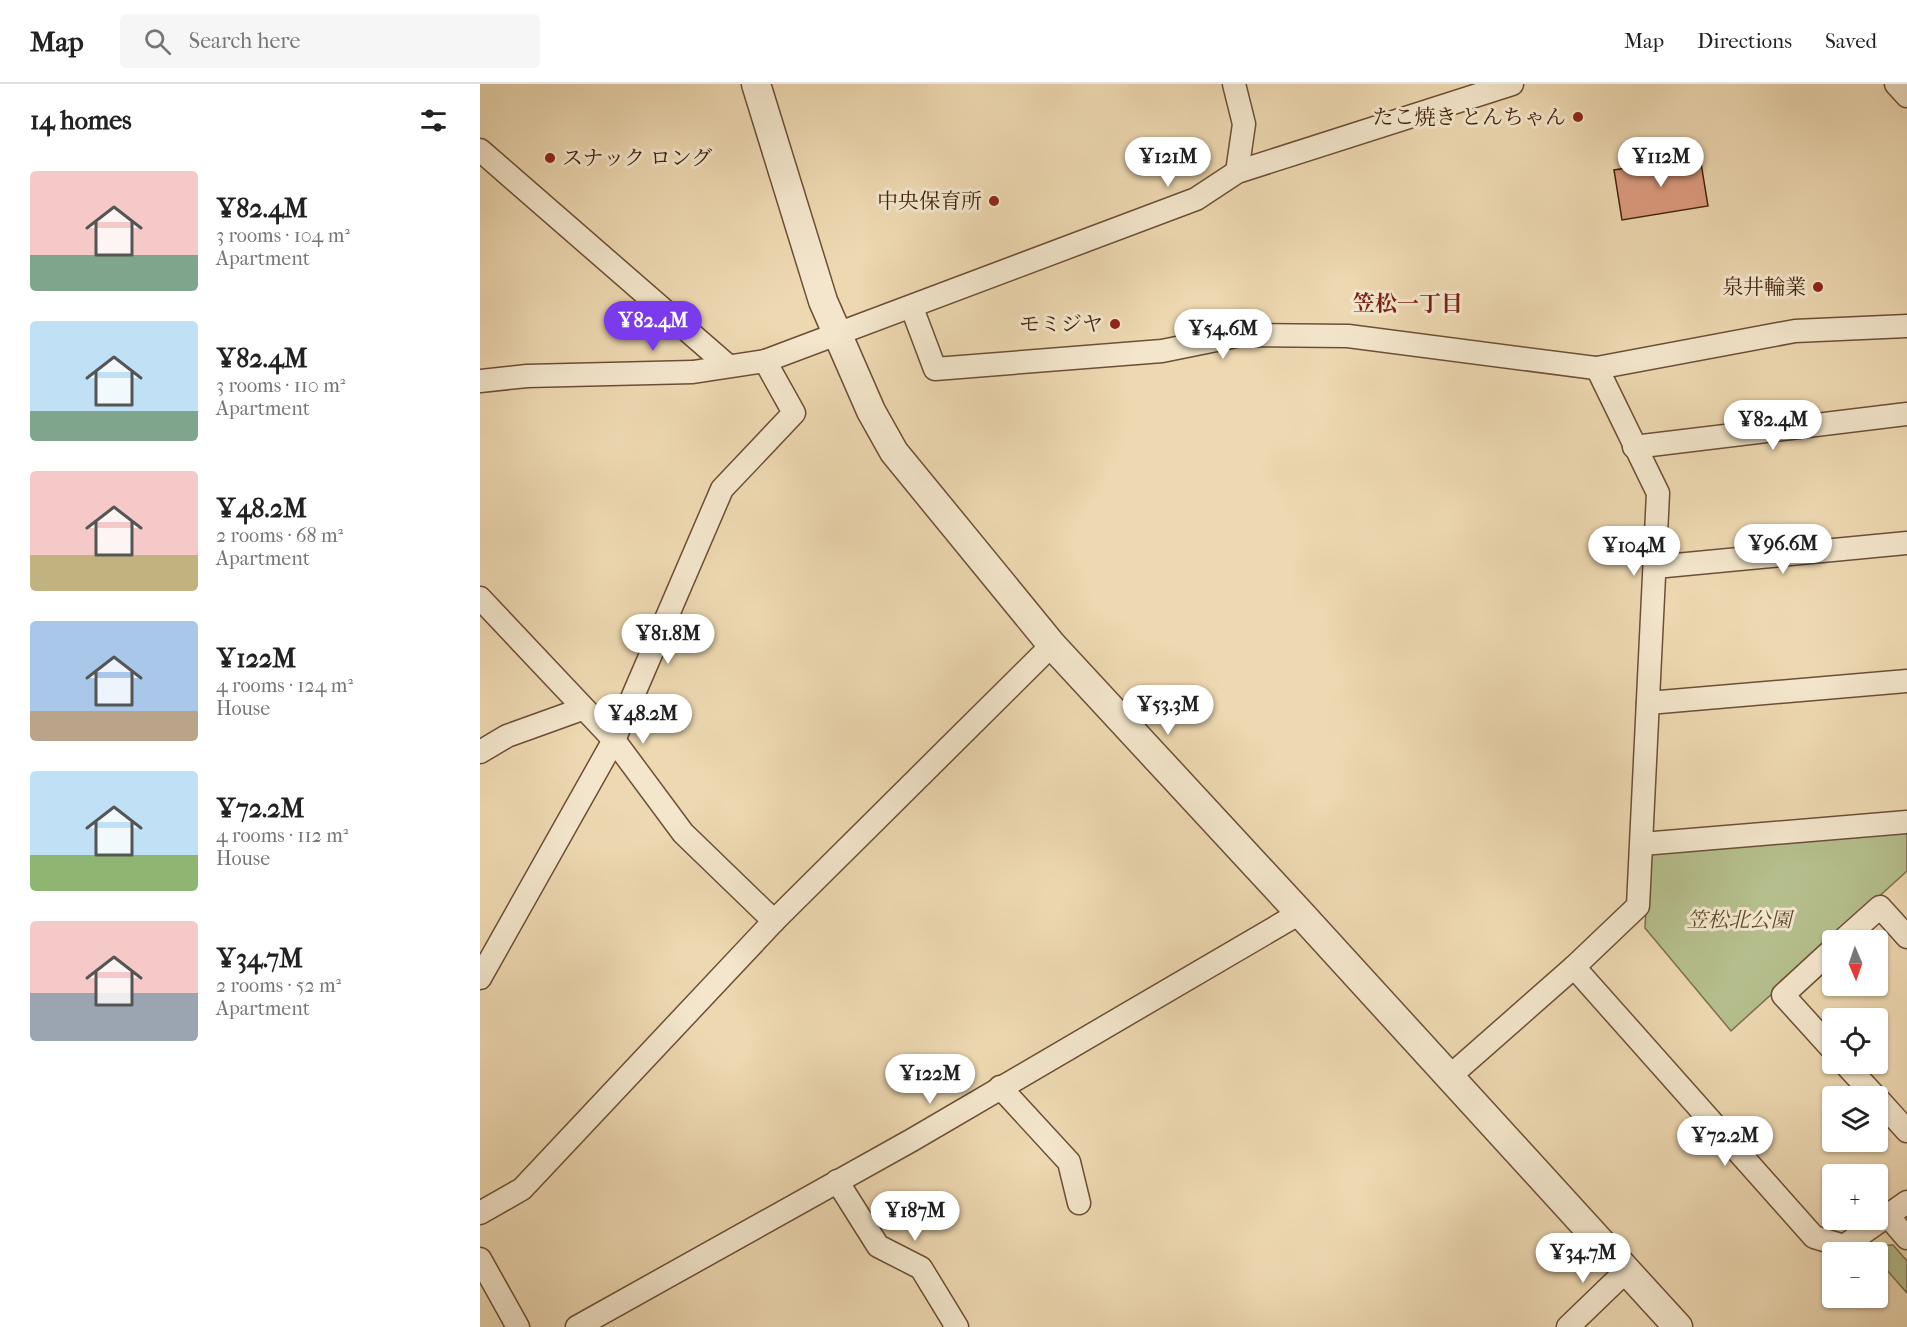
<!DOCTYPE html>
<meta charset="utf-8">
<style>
body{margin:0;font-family:"IM FELL French Canon","Noto Serif JP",serif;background:#f6f6f6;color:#222;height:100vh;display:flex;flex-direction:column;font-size:22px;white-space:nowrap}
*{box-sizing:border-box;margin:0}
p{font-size:20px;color:#767676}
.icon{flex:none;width:33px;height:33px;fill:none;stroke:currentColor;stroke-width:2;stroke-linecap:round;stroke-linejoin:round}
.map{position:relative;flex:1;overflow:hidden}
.panel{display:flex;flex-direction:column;background:#fff;width:480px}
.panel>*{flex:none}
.needle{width:39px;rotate:178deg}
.tools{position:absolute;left:1342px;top:846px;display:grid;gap:12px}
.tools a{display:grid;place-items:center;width:66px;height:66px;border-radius:6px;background:#fff;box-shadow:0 2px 4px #0004;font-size:30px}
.price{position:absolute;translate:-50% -51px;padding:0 14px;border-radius:21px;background:#fff;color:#222;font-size:20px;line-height:39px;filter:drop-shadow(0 2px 3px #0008)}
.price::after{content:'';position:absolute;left:50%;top:36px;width:18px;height:14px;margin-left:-9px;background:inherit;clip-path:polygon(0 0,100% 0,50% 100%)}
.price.current{background:#7c3aed;color:#fff}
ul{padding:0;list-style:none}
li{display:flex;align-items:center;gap:18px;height:150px;padding:0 30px}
li span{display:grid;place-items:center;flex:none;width:168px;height:120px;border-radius:6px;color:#555}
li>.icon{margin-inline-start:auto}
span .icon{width:72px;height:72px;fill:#fffc;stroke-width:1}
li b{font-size:26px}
h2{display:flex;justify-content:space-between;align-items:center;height:72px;padding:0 30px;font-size:26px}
header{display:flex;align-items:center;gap:36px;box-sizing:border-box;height:84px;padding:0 30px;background:#fff;border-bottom:2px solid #e0e0e0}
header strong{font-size:28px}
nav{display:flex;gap:33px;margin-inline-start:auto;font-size:21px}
.search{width:420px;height:54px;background:#f6f6f6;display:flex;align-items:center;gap:15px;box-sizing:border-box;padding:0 21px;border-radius:6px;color:#767676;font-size:22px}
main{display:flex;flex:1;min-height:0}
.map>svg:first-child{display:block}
.green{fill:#b5bf8d;stroke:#7c704c;stroke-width:1.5}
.building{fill:#dc9b7e;stroke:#42210c;stroke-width:1.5}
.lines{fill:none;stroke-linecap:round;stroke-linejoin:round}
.minor-casing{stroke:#6d4f35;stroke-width:25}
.tertiary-casing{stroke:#6d4f35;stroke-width:31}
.minor{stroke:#f3e6cc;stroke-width:22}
.tertiary{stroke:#f3e6cc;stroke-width:28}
.poi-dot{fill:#8f2418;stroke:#f3e6cc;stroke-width:2}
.labels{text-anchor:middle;stroke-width:6;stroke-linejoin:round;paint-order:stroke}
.poi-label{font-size:21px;fill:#42210c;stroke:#f3e6cc;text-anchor:end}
.park-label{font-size:21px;font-style:italic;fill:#5f482c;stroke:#f3e6cc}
.neighbourhood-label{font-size:22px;font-weight:bold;fill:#7a1f14;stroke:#f3e6cc}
</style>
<header>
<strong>Map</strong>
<div class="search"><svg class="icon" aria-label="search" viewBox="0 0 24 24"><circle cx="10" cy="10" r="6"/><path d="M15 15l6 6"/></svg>Search here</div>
<nav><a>Map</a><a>Directions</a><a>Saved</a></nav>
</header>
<main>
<section class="panel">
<h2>14 homes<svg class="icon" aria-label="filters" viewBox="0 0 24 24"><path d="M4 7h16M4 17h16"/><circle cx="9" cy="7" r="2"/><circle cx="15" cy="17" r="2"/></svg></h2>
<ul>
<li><span style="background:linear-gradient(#f6c9c9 70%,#7fa58c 0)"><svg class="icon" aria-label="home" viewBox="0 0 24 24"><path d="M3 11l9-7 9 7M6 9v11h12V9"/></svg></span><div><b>¥82.4M</b><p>3 rooms · 104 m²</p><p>Apartment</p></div></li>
<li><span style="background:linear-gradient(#bfe0f5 75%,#7fa58c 0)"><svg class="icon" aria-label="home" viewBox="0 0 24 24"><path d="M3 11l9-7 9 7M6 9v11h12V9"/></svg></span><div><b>¥82.4M</b><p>3 rooms · 110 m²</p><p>Apartment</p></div></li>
<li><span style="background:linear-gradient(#f6c9c9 70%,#c2b280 0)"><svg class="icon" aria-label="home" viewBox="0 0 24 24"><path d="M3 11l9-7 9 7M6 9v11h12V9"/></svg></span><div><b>¥48.2M</b><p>2 rooms · 68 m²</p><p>Apartment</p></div></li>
<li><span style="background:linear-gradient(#a9c7e8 75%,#b9a48a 0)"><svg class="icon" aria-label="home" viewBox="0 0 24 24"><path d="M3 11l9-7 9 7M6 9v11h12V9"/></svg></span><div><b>¥122M</b><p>4 rooms · 124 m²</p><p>House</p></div></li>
<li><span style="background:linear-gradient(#bfe0f5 70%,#8fb573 0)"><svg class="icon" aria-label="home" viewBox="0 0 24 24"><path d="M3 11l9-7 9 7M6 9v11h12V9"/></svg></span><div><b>¥72.2M</b><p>4 rooms · 112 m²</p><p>House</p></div></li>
<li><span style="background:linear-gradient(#f6c9c9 60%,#9aa5b1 0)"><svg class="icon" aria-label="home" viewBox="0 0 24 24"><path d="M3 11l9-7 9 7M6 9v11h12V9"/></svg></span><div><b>¥34.7M</b><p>2 rooms · 52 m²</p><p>Apartment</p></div></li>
</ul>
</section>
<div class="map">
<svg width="1427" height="1243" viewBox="0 0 1427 1243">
<rect width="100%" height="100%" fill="#edd8b1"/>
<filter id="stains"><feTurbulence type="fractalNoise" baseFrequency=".00333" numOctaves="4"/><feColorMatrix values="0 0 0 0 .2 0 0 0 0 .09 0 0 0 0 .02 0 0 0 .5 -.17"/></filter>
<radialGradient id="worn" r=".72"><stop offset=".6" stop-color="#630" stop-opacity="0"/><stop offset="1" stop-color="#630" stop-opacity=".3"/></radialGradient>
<g class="green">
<polygon points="1427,749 1427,787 1251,947 1165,844 1169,765"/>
<polygon points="1413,1161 1427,1177 1427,1209 1398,1176 1398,1168 1394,1168 1389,1162"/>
</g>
<polygon class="building" points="1220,73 1228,122 1142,136 1134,86"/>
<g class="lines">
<defs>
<g id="minor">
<polyline points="754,0 764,40 757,88"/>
<polyline points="1416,0 1427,12"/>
<polyline points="0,66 247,281"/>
<polyline points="432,224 455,285 682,267 761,251 868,252 1123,285"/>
<polyline points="0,297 47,292 213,288 285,277 716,115 757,88 1032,0"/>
<polyline points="1154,363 1427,330"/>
<polyline points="1175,483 1427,459"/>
<polyline points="0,514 134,656 203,749 294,837"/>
<polyline points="1168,619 1427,597"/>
<polyline points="0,668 27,652 102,625"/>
<polyline points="1162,760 1427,738"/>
<polyline points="1363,856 1400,823 1427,853"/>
<polyline points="1353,865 1303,911 1353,966"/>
<polyline points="1094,883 1334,1153 1364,1162 1427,1118"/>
<polyline points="0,894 134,656 242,405 314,329 285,277"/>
<polyline points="1365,980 1395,1012"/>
<polyline points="969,993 1094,883 1158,822 1178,409 1117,284 1315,247 1427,242"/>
<polyline points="520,1003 589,1078 599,1119"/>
<polyline points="1398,1015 1427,1047"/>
<polyline points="357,1097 398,1162 441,1184 477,1243"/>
<polyline points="0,1129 42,1105 294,837 572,561"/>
<polyline points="1408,1132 1427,1154"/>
<polyline points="0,1175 38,1243"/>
<polyline points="97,1243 432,1056 820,829"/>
<polyline points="1088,1243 1146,1187"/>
</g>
<polyline id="tertiary" points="276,0 343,217 391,327 414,368 572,561 820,829 1198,1243"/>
</defs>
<use href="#minor" class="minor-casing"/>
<use href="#tertiary" class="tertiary-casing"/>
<use href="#minor" class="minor"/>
<use href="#tertiary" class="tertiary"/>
</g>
<g class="poi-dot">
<circle cx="1098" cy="33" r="6"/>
<circle cx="70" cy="74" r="6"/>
<circle cx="514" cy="117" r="6"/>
<circle cx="1338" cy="203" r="6"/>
<circle cx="635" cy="240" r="6"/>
</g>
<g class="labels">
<g class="poi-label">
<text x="1086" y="40">たこ焼き とんちゃん</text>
<text x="82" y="81" text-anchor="start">スナック ロング</text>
<text x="502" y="124">中央保育所</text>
<text x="1326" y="210">泉井輪業</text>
<text x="623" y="247">モミジヤ</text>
</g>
<g class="park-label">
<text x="1259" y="843">笠松北公園</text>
</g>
<g class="neighbourhood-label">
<text x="928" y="227">笠松一丁目</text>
</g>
</g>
<rect width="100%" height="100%" filter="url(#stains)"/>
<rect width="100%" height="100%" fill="url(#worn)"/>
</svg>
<div class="tools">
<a><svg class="needle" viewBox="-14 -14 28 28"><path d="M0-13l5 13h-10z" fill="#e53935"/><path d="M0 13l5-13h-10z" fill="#767676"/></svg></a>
<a><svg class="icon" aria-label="locate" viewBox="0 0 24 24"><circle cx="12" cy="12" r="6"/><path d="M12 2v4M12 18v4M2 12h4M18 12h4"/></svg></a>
<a><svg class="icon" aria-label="layers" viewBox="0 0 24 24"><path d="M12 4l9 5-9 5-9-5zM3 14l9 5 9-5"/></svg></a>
<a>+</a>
<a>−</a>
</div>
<b class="price" style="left:688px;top:104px">¥121M</b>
<b class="price" style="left:1181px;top:104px">¥112M</b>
<b class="price current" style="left:173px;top:268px">¥82.4M</b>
<b class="price" style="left:743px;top:276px">¥54.6M</b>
<b class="price" style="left:1293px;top:367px">¥82.4M</b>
<b class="price" style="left:1303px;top:491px">¥96.6M</b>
<b class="price" style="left:1154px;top:493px">¥104M</b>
<b class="price" style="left:188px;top:581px">¥81.8M</b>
<b class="price" style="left:688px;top:652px">¥53.3M</b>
<b class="price" style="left:163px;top:661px">¥48.2M</b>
<b class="price" style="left:450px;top:1021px">¥122M</b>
<b class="price" style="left:1245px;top:1083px">¥72.2M</b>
<b class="price" style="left:435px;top:1158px">¥187M</b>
<b class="price" style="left:1103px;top:1200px">¥34.7M</b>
</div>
</main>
